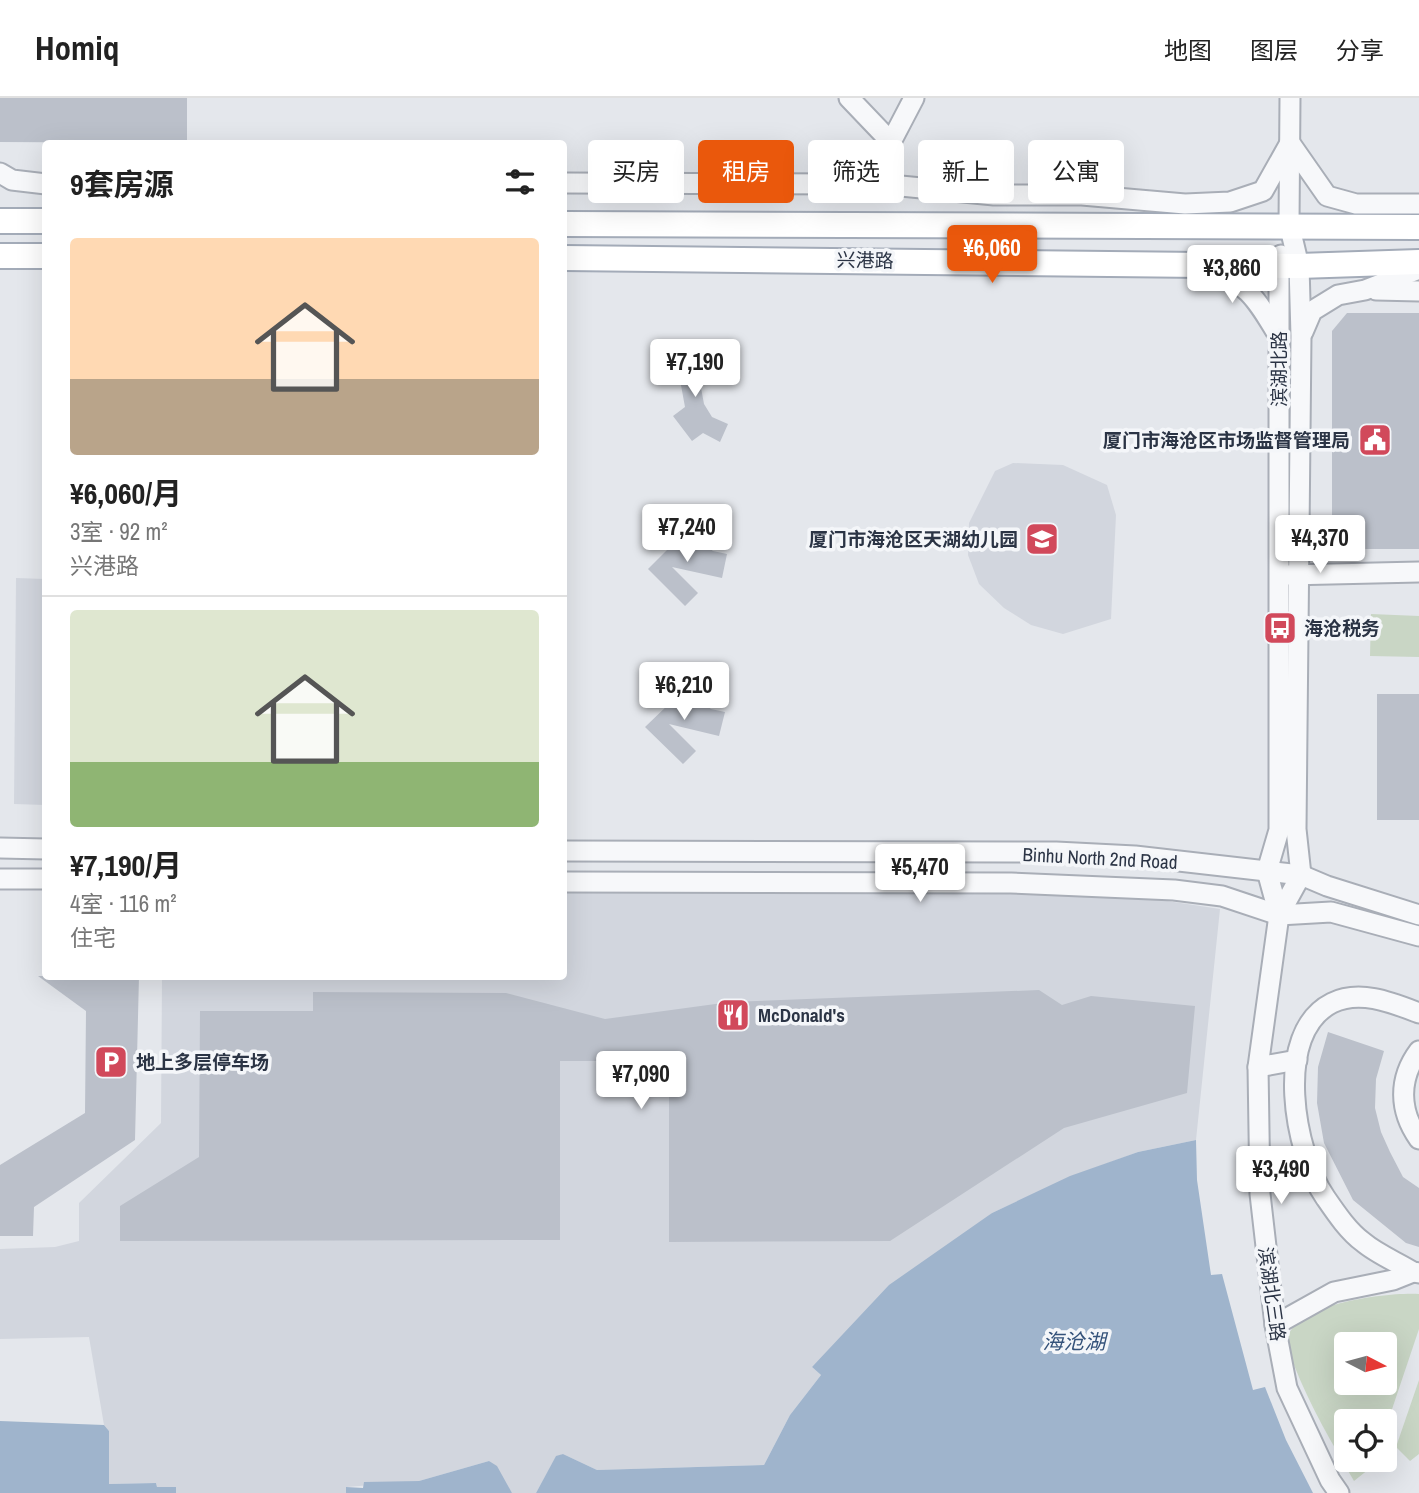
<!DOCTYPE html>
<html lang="zh">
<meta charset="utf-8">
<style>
body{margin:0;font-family:"Archivo Narrow","Noto Sans SC",sans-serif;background:#f6f6f6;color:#222;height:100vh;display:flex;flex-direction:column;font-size:26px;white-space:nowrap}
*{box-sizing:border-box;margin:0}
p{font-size:23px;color:#767676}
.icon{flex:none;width:38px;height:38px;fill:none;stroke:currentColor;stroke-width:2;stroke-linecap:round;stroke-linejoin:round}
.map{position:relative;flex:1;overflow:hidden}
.details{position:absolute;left:42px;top:42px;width:525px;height:840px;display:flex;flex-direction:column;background:#fff;border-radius:7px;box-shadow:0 7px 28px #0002}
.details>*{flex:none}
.top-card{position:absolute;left:588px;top:42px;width:665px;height:63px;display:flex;gap:14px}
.needle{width:46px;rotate:96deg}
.tools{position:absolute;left:1334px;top:1234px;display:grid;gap:14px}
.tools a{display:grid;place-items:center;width:63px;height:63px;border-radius:7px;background:#fff;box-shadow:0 7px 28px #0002;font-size:35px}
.price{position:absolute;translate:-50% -60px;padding:0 16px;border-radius:7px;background:#fff;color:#222;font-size:23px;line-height:46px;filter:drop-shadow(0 2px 4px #0008)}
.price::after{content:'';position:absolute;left:50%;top:42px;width:21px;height:16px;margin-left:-10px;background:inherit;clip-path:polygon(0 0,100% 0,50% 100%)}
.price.selected{background:#ea580c;color:#fff}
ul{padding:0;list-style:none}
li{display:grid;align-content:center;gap:14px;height:371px;padding:0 28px}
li+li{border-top:2px solid #e0e0e0}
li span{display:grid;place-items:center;height:217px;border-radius:7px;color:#555}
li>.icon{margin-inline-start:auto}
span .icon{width:126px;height:126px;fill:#fffc;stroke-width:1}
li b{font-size:30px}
h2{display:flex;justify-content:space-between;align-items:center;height:84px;padding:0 28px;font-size:30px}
.pill{padding:0 24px;border-radius:7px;background:#fff;box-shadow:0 7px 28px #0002;font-size:24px;line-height:63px}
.pill.selected{background:#ea580c;color:#fff}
header{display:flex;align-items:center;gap:42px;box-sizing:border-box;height:98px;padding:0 35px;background:#fff;border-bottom:2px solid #e0e0e0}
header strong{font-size:33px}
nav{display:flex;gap:38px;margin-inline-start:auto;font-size:24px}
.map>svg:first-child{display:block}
.built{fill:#d2d6de}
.green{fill:#c9d6c5;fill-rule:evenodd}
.water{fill:#9fb4cc}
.building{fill:#bbc0ca}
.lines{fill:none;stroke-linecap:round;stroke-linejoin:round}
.minor-casing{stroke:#a9aeb7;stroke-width:23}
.major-casing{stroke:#a3abb8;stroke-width:28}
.minor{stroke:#f7f8fa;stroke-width:19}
.major{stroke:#fff;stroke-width:24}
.labels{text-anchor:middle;stroke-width:7;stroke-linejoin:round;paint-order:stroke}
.street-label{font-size:19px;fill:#2b3445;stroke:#f4f6f9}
.poi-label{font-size:19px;font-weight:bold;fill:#2b3445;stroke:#f4f6f9;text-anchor:start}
.water-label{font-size:21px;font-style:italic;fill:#34527a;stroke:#f4f6f9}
</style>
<header>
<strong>Homiq</strong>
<nav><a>地图</a><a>图层</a><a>分享</a></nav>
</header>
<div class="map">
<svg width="1419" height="1395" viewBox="0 0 1419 1395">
<rect width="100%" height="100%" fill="#e4e7ec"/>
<g class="built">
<polygon points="1013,365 1063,367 1107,387 1116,417 1111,521 1063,536 1031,527 1004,510 979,486 968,457 969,425 995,373"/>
<polygon points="16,480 45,481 45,707 14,706"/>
<polygon points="564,793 1108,794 1220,811 1196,1042 1138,1054 1070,1079 992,1115 812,1269 821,1277 790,1317 764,1367 597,1372 563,1356 556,1359 536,1395 512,1395 489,1363 419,1383 347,1389 346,1395 176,1395 175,1389 157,1389 156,1385 108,1386 109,1333 104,1327 89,1239 0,1241 0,1151 55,1149 79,1143 79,1105 161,1025 162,879 564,878"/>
</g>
<g class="green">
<polygon points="1371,516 1419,518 1419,559 1370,558"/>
<path d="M1419,1196V1231L1384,1335V1323H1346V1362H1375L1374,1367L1354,1383C1332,1345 1310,1308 1294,1267C1292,1261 1287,1253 1287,1247C1285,1205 1390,1194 1419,1196ZM1346,1246H1384V1284H1346Z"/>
<polygon points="1419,1282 1419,1356 1410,1363 1396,1349"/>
</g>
<g class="water">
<polygon points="1196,1042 1197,1082 1211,1177 1222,1176 1253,1292 1265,1289 1286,1342 1313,1395 536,1395 556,1358 563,1356 597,1372 764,1367 790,1317 821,1277 812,1269 889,1187 992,1115 1070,1078 1138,1054"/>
<polygon points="0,1323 104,1327 109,1333 109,1386 156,1385 157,1389 176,1389 176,1395 0,1395"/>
<polygon points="489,1363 497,1368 512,1395 346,1395 346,1389 363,1390 364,1384 419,1383"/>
</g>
<g class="building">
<polygon points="0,0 187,0 187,45 0,44"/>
<polygon points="1347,215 1419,215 1419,451 1332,451 1332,233"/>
<polygon points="693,246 704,306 712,319 728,326 720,344 703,335 692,343 673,318 685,309 674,249"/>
<polygon points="693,428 701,444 713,453 727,456 722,480 672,469 698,495 685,508 648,471 672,447 668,440"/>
<polygon points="691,586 699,602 711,611 725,614 719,638 669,626 696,653 683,666 645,629 670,605 666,598"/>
<rect x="1377" y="596" width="42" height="126"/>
<polygon points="38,878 139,878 135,1042 34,1109 33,1138 0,1138 0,1067 85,1015 86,913"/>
<polygon points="1039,892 1062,907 1091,898 1195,908 1187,995 1064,1030 890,1143 669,1144 669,963 560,963 560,1142 120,1143 120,1108 199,1059 200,913 313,913 313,894 506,895 605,921 730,904"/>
<polygon points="1328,934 1384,953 1376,981 1375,1010 1381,1034 1390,1054 1403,1079 1419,1090 1419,1149 1406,1145 1353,1102 1324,1045 1317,1005 1318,969"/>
</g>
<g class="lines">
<defs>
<g id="minor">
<polyline points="849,0 891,44"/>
<polyline points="1290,0 1289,126 1299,168 1301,238 1296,731 1301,777 1279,817 1258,969 1260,1096 1275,1227 1287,1290 1330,1382 1339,1395"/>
<polyline points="0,75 12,82 46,86"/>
<polyline points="564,85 880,86 994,97 1082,97 1185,106 1230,104 1263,93 1290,45 1327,98 1356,106 1419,106"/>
<polyline points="880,86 891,44 914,0"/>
<path d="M1205,171C1246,182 1257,202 1278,237"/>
<polyline points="1376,192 1419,193"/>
<polyline points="1303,234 1312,213 1338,197 1365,192 1419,171"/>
<polyline points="1287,477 1419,474"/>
<polyline points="0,750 46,751"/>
<polyline points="564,753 1056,754 1135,758 1301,777 1327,788 1419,817"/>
<polyline points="0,781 46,781"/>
<polyline points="564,784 1011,785 1174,792 1222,798 1279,817 1331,814 1419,838"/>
<polyline points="1279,817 1267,773 1279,732 1279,166 1281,157"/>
<path d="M1419,953C1398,981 1399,1013 1419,1041"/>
<polyline points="1258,969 1297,962"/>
<path d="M1413,1174C1397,1164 1377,1156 1363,1144C1348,1133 1336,1115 1325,1099C1295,1056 1272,935 1332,905C1360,891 1393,905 1419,915"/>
<polyline points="1275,1227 1334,1194 1393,1182 1413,1174 1419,1175"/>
</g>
<g id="major">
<polyline points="0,123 46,123"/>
<polyline points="564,126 1419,129"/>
<polyline points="0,158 46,158"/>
<polyline points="564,160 1299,168 1419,164"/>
</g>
</defs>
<use href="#minor" class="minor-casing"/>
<use href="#major" class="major-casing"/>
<use href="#minor" class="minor"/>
<use href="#major" class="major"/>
</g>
<defs>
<symbol id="civic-square" viewBox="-11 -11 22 22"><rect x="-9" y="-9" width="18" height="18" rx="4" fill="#d1495b" stroke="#f4f6f9"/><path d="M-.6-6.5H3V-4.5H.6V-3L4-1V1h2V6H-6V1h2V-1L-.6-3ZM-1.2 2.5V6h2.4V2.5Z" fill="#fff"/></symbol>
<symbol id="school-square" viewBox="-11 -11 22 22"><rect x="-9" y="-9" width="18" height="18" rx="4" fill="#d1495b" stroke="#f4f6f9"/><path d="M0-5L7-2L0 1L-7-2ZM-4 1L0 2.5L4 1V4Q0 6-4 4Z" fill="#fff"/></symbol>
<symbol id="bus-square" viewBox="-11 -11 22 22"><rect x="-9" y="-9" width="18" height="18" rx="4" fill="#d1495b" stroke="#f4f6f9"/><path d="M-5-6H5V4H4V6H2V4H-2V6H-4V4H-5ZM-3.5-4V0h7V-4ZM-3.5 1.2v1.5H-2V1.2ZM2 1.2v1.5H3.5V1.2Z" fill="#fff"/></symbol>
<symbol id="restaurant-square" viewBox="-11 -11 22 22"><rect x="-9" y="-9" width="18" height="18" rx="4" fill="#d1495b" stroke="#f4f6f9"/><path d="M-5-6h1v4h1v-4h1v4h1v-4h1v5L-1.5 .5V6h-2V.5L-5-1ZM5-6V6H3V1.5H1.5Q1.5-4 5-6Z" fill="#fff"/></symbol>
<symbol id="parking-square" viewBox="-11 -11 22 22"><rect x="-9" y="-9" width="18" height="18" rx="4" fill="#d1495b" stroke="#f4f6f9"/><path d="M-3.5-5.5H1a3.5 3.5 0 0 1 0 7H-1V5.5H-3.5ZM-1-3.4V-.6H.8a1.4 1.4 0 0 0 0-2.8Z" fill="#fff"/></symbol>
</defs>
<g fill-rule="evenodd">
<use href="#civic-square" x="1356" y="323" width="38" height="38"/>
<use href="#school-square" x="1023" y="422" width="38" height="38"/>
<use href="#bus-square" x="1261" y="511" width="38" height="38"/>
<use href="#restaurant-square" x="714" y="898" width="38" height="38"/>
<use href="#parking-square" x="92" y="945" width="38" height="38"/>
</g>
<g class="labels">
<g class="street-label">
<text transform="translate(865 162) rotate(1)" y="7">兴港路</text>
<text transform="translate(1279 271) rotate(-90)" y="7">滨湖北路</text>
<text transform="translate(1100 760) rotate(3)" y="7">Binhu North 2nd Road</text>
<text transform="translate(1272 1196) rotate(82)" y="7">滨湖北三路</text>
</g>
<g class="poi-label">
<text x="1350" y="349" text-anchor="end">厦门市海沧区市场监督管理局</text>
<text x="1018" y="448" text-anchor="end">厦门市海沧区天湖幼儿园</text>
<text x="1304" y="537">海沧税务</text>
<text x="758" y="924">McDonald's</text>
<text x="136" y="971">地上多层停车场</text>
</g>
<g class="water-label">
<text x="1074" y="1251">海沧湖</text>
</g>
</g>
</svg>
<div class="tools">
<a><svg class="needle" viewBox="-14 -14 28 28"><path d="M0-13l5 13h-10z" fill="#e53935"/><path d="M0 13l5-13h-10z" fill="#767676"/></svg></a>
<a><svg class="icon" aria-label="locate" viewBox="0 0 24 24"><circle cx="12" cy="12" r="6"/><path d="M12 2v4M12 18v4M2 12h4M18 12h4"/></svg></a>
</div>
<b class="price selected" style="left:992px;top:187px">¥6,060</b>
<b class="price" style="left:1232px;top:207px">¥3,860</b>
<b class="price" style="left:695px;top:301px">¥7,190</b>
<b class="price" style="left:687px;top:466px">¥7,240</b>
<b class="price" style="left:1320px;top:477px">¥4,370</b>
<b class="price" style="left:684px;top:624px">¥6,210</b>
<b class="price" style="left:920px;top:806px">¥5,470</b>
<b class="price" style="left:641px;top:1013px">¥7,090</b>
<b class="price" style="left:1281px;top:1108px">¥3,490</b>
<div class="top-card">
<a class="pill">买房</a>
<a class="pill selected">租房</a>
<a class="pill">筛选</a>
<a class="pill">新上</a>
<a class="pill">公寓</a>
</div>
<section class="details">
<h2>9套房源<svg class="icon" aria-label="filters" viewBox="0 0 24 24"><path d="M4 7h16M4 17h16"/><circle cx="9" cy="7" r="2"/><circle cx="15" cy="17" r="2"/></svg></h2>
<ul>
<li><span style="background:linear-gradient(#ffd9b3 65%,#b9a48a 0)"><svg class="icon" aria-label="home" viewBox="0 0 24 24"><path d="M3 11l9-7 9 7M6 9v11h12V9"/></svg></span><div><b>¥6,060/月</b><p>3室 · 92 m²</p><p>兴港路</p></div></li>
<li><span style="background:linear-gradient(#dfe7d0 70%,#8fb573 0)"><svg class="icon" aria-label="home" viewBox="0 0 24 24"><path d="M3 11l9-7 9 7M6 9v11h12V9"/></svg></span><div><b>¥7,190/月</b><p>4室 · 116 m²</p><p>住宅</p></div></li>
</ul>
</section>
</div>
